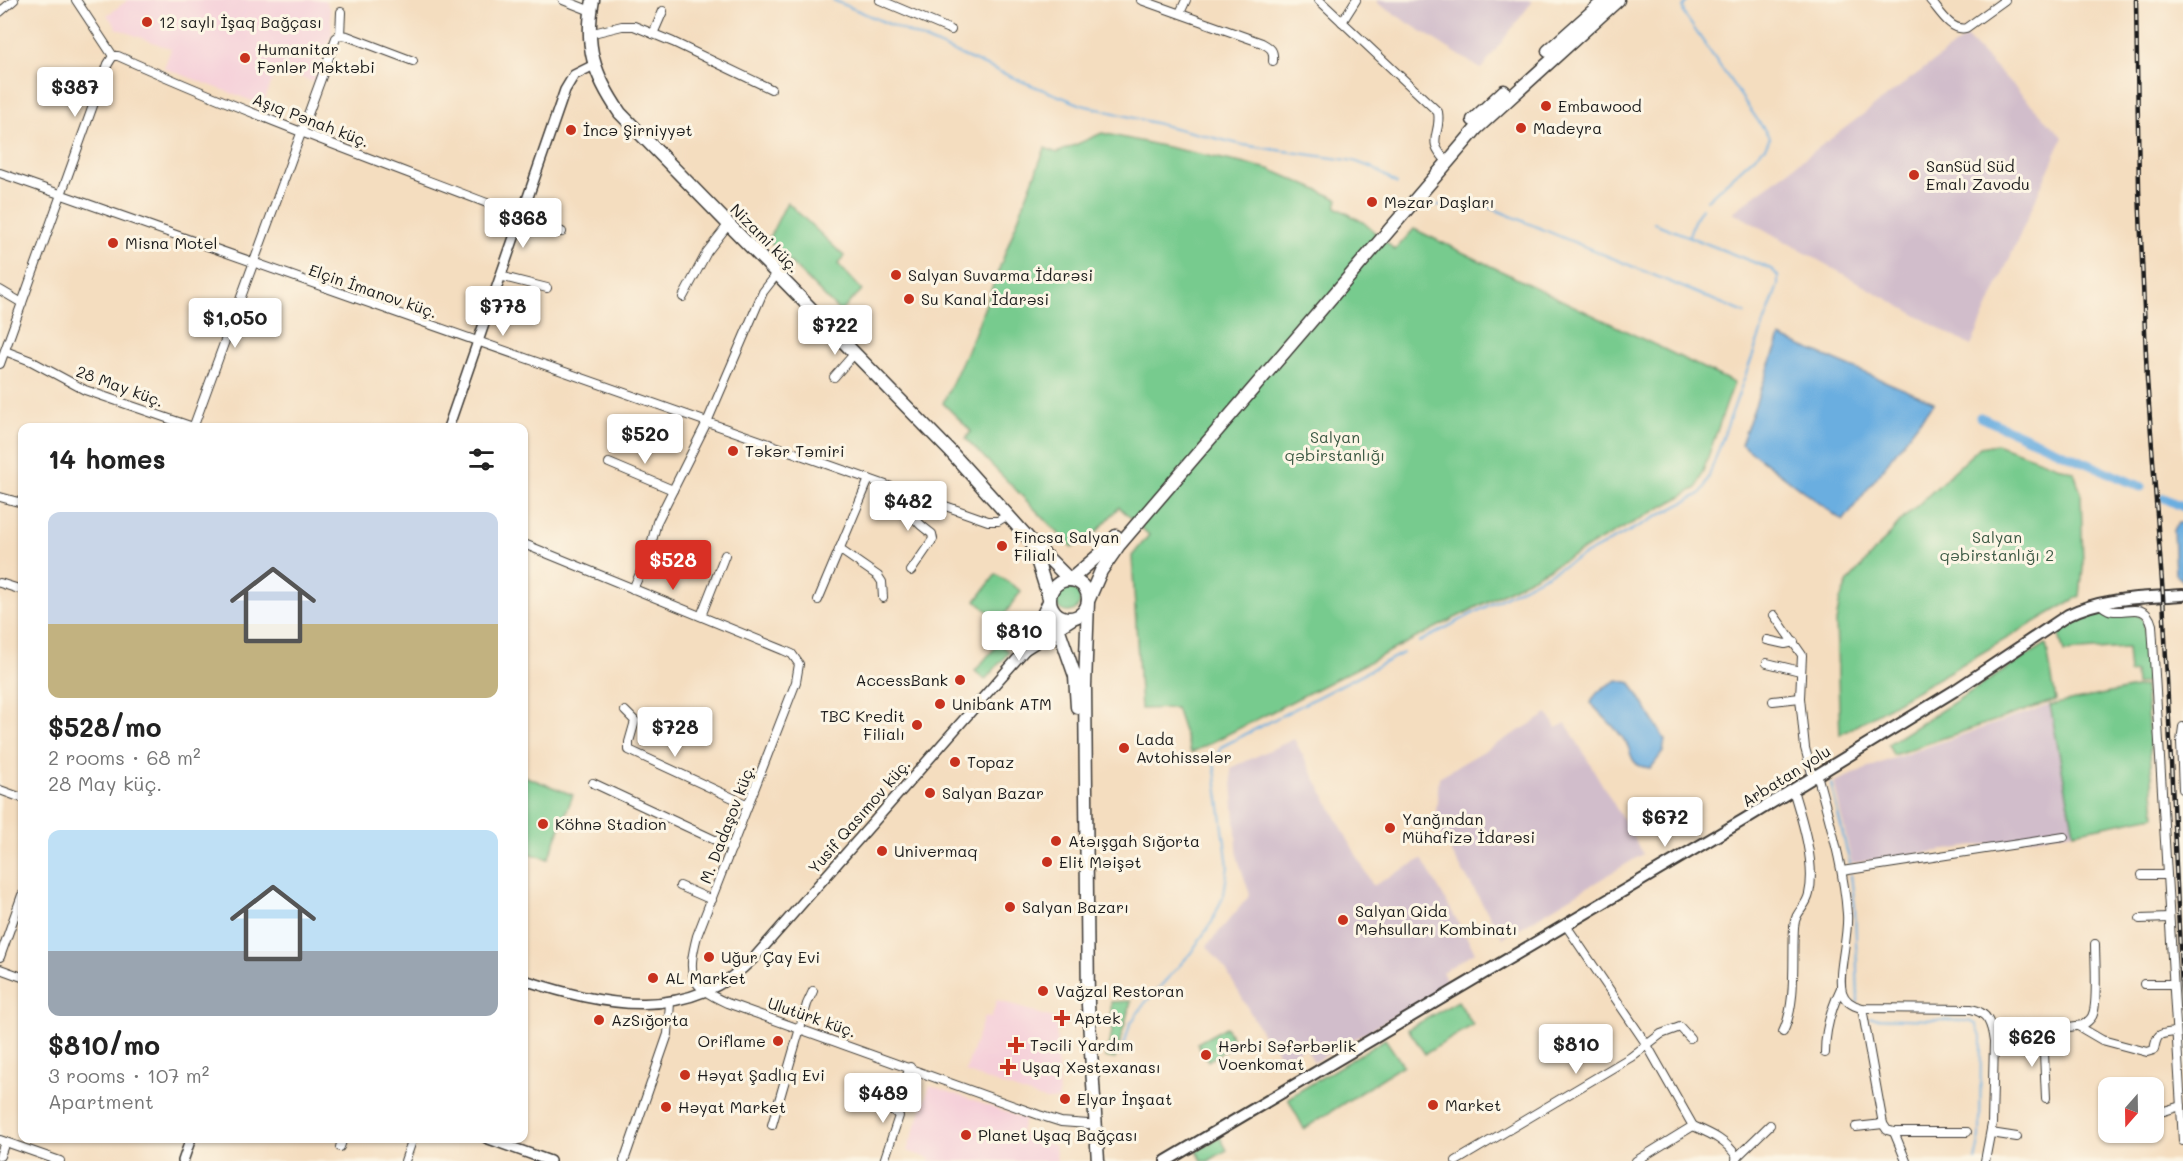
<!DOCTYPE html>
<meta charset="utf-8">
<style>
body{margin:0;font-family:Mali,sans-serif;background:#f6f6f6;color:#222;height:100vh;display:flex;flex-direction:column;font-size:22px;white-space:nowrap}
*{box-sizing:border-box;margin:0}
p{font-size:20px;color:#767676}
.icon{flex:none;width:33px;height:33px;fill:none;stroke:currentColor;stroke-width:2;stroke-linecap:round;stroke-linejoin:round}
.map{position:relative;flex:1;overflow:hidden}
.details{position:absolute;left:18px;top:423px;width:510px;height:720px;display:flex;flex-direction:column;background:#fff;border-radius:12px;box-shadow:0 2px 4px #0004}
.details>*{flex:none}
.needle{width:39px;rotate:200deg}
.fabs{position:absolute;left:2098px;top:1077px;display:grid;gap:12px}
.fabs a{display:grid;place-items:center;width:66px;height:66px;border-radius:12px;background:#fff;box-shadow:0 2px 4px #0004;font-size:30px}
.price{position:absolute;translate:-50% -51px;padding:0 14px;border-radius:6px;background:#fff;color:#222;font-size:20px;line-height:39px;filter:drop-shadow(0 2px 3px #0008)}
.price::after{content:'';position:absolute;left:50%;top:36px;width:18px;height:14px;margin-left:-9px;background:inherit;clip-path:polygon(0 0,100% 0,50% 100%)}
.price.current{background:#d93025;color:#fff}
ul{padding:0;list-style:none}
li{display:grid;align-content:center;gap:12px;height:318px;padding:0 30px}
li span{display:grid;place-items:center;height:186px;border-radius:12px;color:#555}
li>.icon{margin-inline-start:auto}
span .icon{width:108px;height:108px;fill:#fffc;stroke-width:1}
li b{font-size:26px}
h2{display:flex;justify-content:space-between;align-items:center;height:72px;padding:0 30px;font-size:26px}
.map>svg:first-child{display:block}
.built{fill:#f5cfd9}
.industrial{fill:#d1bdcb}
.green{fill:#77cb8e;stroke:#4a7455;stroke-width:1.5}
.water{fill:#6baee0;stroke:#44657e;stroke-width:1.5}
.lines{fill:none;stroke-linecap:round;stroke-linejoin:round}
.stream{stroke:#6baee0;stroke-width:2}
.canal{stroke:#6baee0;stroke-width:9}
.minor-casing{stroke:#3c3934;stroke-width:10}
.tertiary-casing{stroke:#3c3934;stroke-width:12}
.secondary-casing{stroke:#3c3934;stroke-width:14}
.primary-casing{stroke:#3c3934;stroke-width:15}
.minor{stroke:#fff;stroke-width:8}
.tertiary{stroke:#fff;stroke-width:9}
.secondary{stroke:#fff;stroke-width:10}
.primary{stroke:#fff;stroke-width:12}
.rail-casing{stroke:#1c1c1c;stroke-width:4.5}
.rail{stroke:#fcf5e5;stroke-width:2;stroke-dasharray:7;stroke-linecap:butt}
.poi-dot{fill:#c8321e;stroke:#fcf5e5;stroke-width:2}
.labels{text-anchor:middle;stroke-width:6;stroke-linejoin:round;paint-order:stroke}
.poi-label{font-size:16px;fill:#1c1c1c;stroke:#fcf5e5;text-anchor:start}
.street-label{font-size:16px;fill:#1c1c1c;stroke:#fcf5e5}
.park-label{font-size:16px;fill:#3c5944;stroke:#fcf5e5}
</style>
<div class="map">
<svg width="2183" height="1161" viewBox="0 0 2183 1161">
<rect width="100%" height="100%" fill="#fcf5e5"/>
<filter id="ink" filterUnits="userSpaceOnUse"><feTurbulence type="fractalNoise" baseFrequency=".0167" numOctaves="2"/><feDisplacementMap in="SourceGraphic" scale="12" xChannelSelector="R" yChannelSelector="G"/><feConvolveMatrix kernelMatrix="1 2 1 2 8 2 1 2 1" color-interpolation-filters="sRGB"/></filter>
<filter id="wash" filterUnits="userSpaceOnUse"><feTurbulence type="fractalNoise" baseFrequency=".008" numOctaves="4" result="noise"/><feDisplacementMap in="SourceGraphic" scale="24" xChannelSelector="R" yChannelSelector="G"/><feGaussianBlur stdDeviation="1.35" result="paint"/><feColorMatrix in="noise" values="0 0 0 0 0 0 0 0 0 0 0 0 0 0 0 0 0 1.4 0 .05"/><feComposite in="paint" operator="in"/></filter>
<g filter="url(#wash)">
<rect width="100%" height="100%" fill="#f4ddbf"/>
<g class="built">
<polygon points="128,0 325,0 330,10 332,34 313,82 276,69 263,105 164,68 171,49 118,29 107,15"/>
<polygon points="997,1000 1056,1019 1059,1100 1045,1100 965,1072 984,1017 991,1018"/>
<polygon points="930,1085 1025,1119 1016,1146 1021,1134 1055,1146 1057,1161 930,1161 931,1159 907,1151"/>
</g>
<g class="industrial">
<polygon points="1378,0 1529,0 1532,2 1481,69 1377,3"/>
<polygon points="1966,37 2063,137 1971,346 1733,212"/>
<polygon points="2050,705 2074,832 1852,863 1834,782 1886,761"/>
<polygon points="1548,714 1556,728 1566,723 1643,854 1503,938 1435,825 1439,777"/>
<polygon points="1294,739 1373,886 1422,859 1475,952 1442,972 1449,985 1314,1062 1305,1047 1282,1060 1274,1045 1270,1047 1226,970 1207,946 1250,895 1238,859 1231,768"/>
</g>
<g class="green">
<polygon points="1102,133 1269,169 1338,199 1336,207 1363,222 1395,250 1414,229 1734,383 1697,488 1496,597 1191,753 1176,708 1141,709 1132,556 1149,535 1119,507 1087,543 1080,543 1072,547 966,439 971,431 943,403 974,335 1045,148 1057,153"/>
<polygon points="787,202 844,256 838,264 862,290 840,312 768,240"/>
<polygon points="1996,444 2074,472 2081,493 2083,568 2080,596 1840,735 1836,622 1840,600 1848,582 1902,520 1953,472 1980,447"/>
<polygon points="996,574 1021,591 1002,618 997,619 976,601"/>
<circle cx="1068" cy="600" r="12"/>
<polygon points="2096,613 2139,615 2144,622 2147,682 2136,685 2135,672 2129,673 2127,648 2064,652 2059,635 2068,626"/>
<polygon points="999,643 1009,652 985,680 975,671"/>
<polygon points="2046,644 2056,700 1893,755 1888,744"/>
<polygon points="2145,686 2155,816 2074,832 2050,705"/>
<polygon points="524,776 573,795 548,859 529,853 524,856"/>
<polygon points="1131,1001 1115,1059 1105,1057 1112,1032 1111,1002"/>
<polygon points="1458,1001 1473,1025 1425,1054 1408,1029"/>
<polygon points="1226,1027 1236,1044 1208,1061 1197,1043"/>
<polygon points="1385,1039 1403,1065 1304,1129 1288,1098"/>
<polygon points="1220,1137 1227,1150 1208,1161 1202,1161 1197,1151"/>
</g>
<g class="water">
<polygon points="1780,337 1934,402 1843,521 1741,444"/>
<polygon points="2178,523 2183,523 2183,581 2175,574 2173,530"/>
<path d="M1618,680L1631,683L1665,740L1663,752L1651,768C1644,767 1638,767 1634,761C1630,756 1630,748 1626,743C1617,727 1602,717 1591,703C1596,690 1606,686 1618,680Z"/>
</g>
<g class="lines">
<g class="stream">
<polyline points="833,0 1026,83 1082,105 1243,145 1354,161 1373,168 1397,184"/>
<polyline points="1688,0 1683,7 1684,14 1770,138 1765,147 1707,200"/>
<polyline points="1430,205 1484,205 1745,313"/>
<polyline points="1689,235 1694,221 1702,208"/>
<polyline points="1419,642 1700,494 1705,487 1772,302 1778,285 1778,276 1771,269 1654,223"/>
<polyline points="1831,784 1850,864"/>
<polyline points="1851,875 1855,908 1858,1002"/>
<polyline points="1871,1018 1969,1021 1976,1024 1981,1037 1980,1137 1975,1161"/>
<polyline points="1121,1057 1130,1024 1145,1003 1190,954 1212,922 1224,894 1228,866 1214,762 1221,747 1403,653"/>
</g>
<g class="canal">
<polyline points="1980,417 2141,487"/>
<polyline points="2164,498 2183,507"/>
</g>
</g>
</g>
<g filter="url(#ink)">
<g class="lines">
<defs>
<g id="minor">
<path d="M76,0L113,56H118C263,121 414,174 562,232"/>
<polyline points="563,0 591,11"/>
<polyline points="880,0 951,30"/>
<path d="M1141,0L1262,43C1271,48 1274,50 1273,61"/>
<path d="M1319,0L1438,112C1442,135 1424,140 1448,162"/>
<path d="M1930,0C1939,10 1951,32 1966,28L2005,0"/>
<polyline points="0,12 14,0"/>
<polyline points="1180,13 1186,0"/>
<polyline points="1342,22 1356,0"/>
<polyline points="589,34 622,26 634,26 673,42 771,89"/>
<polyline points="653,34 663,11"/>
<polyline points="340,35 341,12"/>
<polyline points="0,173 988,521 998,521 1008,515"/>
<polyline points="500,276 547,288"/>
<polyline points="0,290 22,303"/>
<polyline points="683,297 707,252 728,225"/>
<polyline points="5,351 31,361 85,390 196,428"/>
<polyline points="0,364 108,64 113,56"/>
<polyline points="834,377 855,353"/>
<polyline points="193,428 336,38 340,35 347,36 413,61"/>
<polyline points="609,463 673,490"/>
<polyline points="0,497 22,503"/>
<path d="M524,544L783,650L792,654L799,664L796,682L697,936C687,975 689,986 727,1003L1039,1115L1061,1122L1088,1124"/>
<polyline points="839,549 878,576 882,582 883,598"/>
<path d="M911,571L933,539L932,534C913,519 911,519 916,495"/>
<polyline points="0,583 22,590"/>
<polyline points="633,589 648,556 657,522 707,422 763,292 777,274"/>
<polyline points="818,600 869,479"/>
<path d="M2100,603C2115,624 2144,594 2152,625L2183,1141"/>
<polyline points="1774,615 1802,655 1800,698 1805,748 1813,777"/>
<polyline points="701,616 725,555"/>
<polyline points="1767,640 1785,644 1794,642"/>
<polyline points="1767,663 1800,671"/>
<polyline points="1773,701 1800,698"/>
<polyline points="625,711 635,721 629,742 629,750 748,805"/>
<polyline points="2183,727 2181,742 2183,789"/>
<path d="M1817,774C1829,820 1844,867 1847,914C1849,937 1837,973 1842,992C1845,1002 1853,1006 1862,1008L1971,1009C1988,1012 1992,1025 1994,1042L1992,1124L1985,1161"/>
<polyline points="593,783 732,848"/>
<polyline points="0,790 22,798"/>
<polyline points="1842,871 2064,837"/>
<polyline points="2142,875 2166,875"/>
<polyline points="680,886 712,900"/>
<polyline points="2140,919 2169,918"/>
<polyline points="1565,924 1647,1045 1693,1126 1636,1161"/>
<polyline points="0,957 22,895"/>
<polyline points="0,969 22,977"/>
<polyline points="2144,984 2173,984"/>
<polyline points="1862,1008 1883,1124 1887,1130 1894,1132 1967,1132"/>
<path d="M2078,1026L2102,1040L2147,1052L2154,1050C2157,1032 2160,1034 2176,1032"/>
<path d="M1992,1029L2021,1034L2083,1025C2087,1022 2092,1019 2093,1014C2098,1002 2095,959 2095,944"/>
<path d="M1783,1032C1797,1003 1792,960 1794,927C1795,911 1806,908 1809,894C1816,864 1802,819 1793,790"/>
<polyline points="2032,1033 2044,1053 2046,1098"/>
<path d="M1825,1053C1825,1030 1831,1009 1841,988"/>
<polyline points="859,1099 894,1111 899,1116 884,1161"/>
<polyline points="894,1111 910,1067"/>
<polyline points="2154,1114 2181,1106"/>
<polyline points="772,1125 807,1004 813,991"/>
<path d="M1693,1126C1711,1134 1726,1140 1737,1157"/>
<polyline points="1856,1127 1883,1124"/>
<polyline points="1894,1132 1906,1161"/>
<polyline points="1991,1133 2017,1137"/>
<polyline points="0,1140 60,1161"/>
<polyline points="340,1147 343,1138"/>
<polyline points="0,1156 5,1142"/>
<polyline points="1736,1160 1737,1157 1770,1125"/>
<polyline points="405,1161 413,1138"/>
<polyline points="624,1161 668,1034 670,1002"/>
<polyline points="1456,1161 1631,1057 1661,1034 1680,1027 1690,1038"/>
</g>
<g id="tertiary">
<polyline points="448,428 565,90 574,75 594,65"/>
<polyline points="1049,598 1025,650 1079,616"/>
<path d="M524,980C604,1006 688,1024 754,958L1025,650"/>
<polyline points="486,1138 550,1161"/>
<polyline points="183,1161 191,1138"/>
</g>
<path id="secondary" d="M1166,1161L1745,819L1954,691L2068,615C2103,597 2145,598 2183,595"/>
<g id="primary">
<path d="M593,0C584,46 594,75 620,113L950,451L1031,541"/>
<polyline points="1548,51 1605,0"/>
<polyline points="1473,120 1504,91"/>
<circle cx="1069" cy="599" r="19"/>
<polyline points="1049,598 1031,541 1070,580 1100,554 1116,536"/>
<polyline points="1052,610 1075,676 1077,707"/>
<polyline points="1098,1161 1088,1005 1085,686 1088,601 1101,571 1119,545 1476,129 1618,0"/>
</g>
</defs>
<use href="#minor" class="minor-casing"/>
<use href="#tertiary" class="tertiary-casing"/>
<use href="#secondary" class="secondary-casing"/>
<use href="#primary" class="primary-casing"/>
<use href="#minor" class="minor"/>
<use href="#tertiary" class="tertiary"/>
<use href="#secondary" class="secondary"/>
<use href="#primary" class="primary"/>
<defs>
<polyline id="rail" points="2136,0 2139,189 2147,379 2163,596 2183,1011"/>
</defs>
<use href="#rail" class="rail-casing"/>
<use href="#rail" class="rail"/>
</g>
</g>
<g class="poi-dot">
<circle cx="147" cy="22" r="6"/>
<circle cx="245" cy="58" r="6"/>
<circle cx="1546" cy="106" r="6"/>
<circle cx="1521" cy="128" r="6"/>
<circle cx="571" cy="130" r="6"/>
<circle cx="1914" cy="175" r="6"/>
<circle cx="1372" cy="202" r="6"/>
<circle cx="113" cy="243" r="6"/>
<circle cx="896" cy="275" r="6"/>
<circle cx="909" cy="299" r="6"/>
<circle cx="733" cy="451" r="6"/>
<circle cx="1002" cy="546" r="6"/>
<circle cx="960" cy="680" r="6"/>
<circle cx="940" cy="704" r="6"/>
<circle cx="917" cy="725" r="6"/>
<circle cx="1124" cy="748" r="6"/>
<circle cx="955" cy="762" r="6"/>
<circle cx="930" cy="793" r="6"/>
<circle cx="543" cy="824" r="6"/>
<circle cx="1390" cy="828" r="6"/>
<circle cx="1056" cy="841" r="6"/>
<circle cx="882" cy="851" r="6"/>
<circle cx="1047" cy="862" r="6"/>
<circle cx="1010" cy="907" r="6"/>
<circle cx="1343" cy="920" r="6"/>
<circle cx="709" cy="957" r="6"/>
<circle cx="653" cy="978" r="6"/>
<circle cx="1043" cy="991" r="6"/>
<path d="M1059 1009h6v6h6v6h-6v6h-6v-6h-6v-6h6z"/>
<circle cx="599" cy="1020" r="6"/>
<circle cx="778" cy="1041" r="6"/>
<path d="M1013 1036h6v6h6v6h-6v6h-6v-6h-6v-6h6z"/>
<circle cx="1206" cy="1055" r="6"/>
<path d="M1005 1058h6v6h6v6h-6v6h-6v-6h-6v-6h6z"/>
<circle cx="685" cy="1075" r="6"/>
<circle cx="1065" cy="1099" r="6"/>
<circle cx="1433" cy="1105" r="6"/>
<circle cx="666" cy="1107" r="6"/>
<circle cx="966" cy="1135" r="6"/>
</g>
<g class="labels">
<g class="poi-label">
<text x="159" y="28">12 saylı İşaq Bağçası</text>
<text x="257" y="55">Humanitar<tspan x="257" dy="18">Fənlər Məktəbi</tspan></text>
<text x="1558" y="112">Embawood</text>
<text x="1533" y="134">Madeyra</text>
<text x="583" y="136">İncə Şirniyyət</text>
<text x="1926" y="172">SanSüd Süd<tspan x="1926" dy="18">Emalı Zavodu</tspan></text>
<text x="1384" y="208">Məzar Daşları</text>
<text x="125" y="249">Misna Motel</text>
<text x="908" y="281">Salyan Suvarma İdarəsi</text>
<text x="921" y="305">Su Kanal İdarəsi</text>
<text x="745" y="457">Təkər Təmiri</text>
<text x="1014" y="543">Fincsa Salyan<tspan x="1014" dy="18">Filialı</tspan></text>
<text x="948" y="686" text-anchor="end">AccessBank</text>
<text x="952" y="710">Unibank ATM</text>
<text x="905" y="722" text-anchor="end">TBC Kredit<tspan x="905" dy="18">Filialı</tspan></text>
<text x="1136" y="745">Lada<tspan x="1136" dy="18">Avtohissələr</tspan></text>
<text x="967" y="768">Topaz</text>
<text x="942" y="799">Salyan Bazar</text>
<text x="1402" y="825">Yanğından<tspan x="1402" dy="18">Mühafizə İdarəsi</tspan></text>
<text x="555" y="830">Köhnə Stadion</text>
<text x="1068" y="847">Atəışgah Sığorta</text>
<text x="894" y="857">Univermaq</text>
<text x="1059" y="868">Elit Məişət</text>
<text x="1022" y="913">Salyan Bazarı</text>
<text x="1355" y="917">Salyan Qida<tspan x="1355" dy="18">Məhsulları Kombinatı</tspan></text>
<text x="721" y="963">Uğur Çay Evi</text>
<text x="665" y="984">AL Market</text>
<text x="1055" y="997">Vağzal Restoran</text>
<text x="1074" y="1024">Aptek</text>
<text x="611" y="1026">AzSığorta</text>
<text x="766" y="1047" text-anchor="end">Oriflame</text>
<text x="1030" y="1051">Təcili Yardım</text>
<text x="1218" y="1052">Hərbi Səfərbərlik<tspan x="1218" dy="18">Voenkomat</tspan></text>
<text x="1022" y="1073">Uşaq Xəstəxanası</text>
<text x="697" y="1081">Həyat Şadlıq Evi</text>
<text x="1077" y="1105">Elyar İnşaat</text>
<text x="1445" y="1111">Market</text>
<text x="678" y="1113">Həyat Market</text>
<text x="978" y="1141">Planet Uşaq Bağçası</text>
</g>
<g class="street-label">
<text transform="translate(311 120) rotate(21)" y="6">Aşıq Pənah küç.</text>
<text transform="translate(765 238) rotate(45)" y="6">Nizami küç.</text>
<text transform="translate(373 291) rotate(19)" y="6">Elçin İmanov küç.</text>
<text transform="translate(120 386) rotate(20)" y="6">28 May küç.</text>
<text transform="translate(1786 776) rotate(-32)" y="6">Arbatan yolu</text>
<text transform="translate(859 816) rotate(-49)" y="6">Yusif Qasımov küç.</text>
<text transform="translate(727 824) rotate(-69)" y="6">M. Dadaşov küç.</text>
<text transform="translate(812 1017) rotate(19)" y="6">Ulutürk küç.</text>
</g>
<g class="park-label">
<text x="1335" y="443">Salyan<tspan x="1335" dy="18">qəbirstanlığı</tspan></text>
<text x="1997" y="543">Salyan<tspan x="1997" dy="18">qəbirstanlığı 2</tspan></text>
</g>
</g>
</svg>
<div class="fabs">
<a><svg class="needle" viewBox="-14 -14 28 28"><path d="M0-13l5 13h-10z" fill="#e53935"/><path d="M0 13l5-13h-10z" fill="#767676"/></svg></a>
</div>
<b class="price" style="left:75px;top:118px">$387</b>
<b class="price" style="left:523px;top:249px">$368</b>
<b class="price" style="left:503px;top:337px">$778</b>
<b class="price" style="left:235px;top:349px">$1,050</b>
<b class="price" style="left:835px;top:356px">$722</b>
<b class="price" style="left:645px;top:465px">$520</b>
<b class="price" style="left:908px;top:532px">$482</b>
<b class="price current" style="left:673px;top:591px">$528</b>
<b class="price" style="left:1019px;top:662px">$810</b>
<b class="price" style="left:675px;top:758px">$728</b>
<b class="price" style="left:1665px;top:848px">$672</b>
<b class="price" style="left:2032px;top:1068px">$626</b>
<b class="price" style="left:1576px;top:1075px">$810</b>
<b class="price" style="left:883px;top:1124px">$489</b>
<section class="details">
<h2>14 homes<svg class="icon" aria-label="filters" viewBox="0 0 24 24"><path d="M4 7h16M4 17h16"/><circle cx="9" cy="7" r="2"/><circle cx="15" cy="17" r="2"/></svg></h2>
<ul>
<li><span style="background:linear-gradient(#c9d6e8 60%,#c2b280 0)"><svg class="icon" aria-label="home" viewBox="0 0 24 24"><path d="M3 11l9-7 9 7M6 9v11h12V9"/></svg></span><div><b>$528/mo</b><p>2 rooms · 68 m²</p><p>28 May küç.</p></div></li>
<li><span style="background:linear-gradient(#bfe0f5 65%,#9aa5b1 0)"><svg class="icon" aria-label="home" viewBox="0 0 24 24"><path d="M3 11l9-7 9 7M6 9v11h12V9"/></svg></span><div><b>$810/mo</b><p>3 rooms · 107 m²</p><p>Apartment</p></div></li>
</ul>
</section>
</div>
